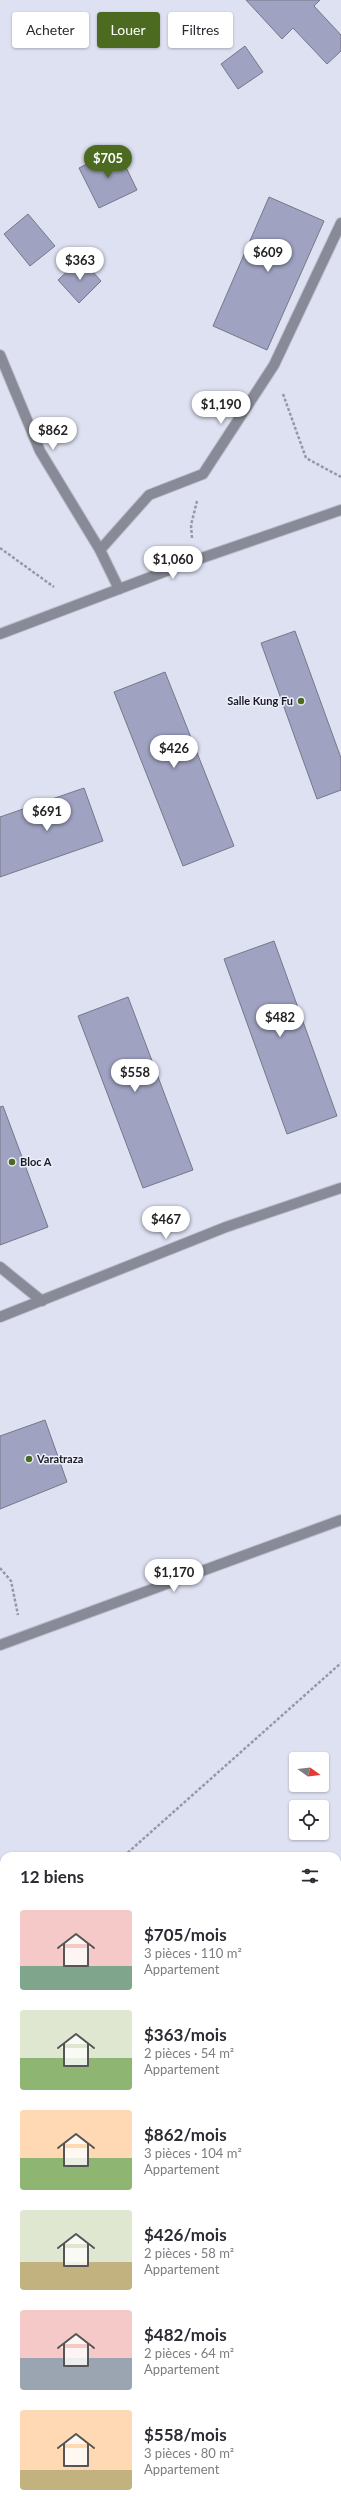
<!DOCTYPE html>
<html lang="fr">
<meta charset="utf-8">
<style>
body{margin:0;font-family:Lato,sans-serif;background:#f2f2f3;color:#2b2b33;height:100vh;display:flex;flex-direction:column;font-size:15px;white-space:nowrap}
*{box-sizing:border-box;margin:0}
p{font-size:13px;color:#7c7c81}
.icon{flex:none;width:22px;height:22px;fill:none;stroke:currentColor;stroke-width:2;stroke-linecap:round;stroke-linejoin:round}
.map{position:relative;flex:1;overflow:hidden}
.side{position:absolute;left:0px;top:1852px;width:341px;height:656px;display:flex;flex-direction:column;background:#fff;border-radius:12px 12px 0 0;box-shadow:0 1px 3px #0004}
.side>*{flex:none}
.hud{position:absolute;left:12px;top:12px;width:317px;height:36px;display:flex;gap:8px}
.needle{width:26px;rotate:105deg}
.tools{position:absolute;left:289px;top:1752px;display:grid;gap:8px}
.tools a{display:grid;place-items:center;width:40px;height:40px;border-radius:4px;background:#fff;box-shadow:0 1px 3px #0004;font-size:20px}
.price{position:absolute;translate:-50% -34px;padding:0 9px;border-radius:14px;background:#fff;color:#222;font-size:13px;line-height:26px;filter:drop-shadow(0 1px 2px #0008)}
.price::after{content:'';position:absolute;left:50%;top:24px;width:12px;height:9px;margin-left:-6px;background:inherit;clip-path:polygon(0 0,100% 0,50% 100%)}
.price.current{background:#4c6b21;color:#fff}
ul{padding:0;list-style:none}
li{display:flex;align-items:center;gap:12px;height:100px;padding:0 20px}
li span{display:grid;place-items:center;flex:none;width:112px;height:80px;border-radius:4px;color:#555}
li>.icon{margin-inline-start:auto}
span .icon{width:48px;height:48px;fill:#fffc;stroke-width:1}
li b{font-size:17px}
h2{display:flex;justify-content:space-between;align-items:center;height:48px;padding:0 20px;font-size:17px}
.pill{padding:0 14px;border-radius:4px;background:#fff;box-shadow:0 1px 3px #0004;font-size:14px;line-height:36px}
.pill.current{background:#4c6b21;color:#fff}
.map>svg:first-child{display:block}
.building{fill:#9fa2c1;stroke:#767888}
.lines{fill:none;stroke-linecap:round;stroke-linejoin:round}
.street-casing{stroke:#bbbdcc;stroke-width:12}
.path{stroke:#9698a5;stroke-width:2.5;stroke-dasharray:3 2;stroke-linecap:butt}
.street{stroke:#888a97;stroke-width:10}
.poi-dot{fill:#4c6b21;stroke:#eceefc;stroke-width:1.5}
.labels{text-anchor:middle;stroke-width:3;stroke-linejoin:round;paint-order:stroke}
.poi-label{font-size:11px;font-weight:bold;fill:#1a1b21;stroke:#eceefc;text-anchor:start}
</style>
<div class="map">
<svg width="341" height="2508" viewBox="0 0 341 2508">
<rect width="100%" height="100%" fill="#dee1f2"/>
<g class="building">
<polygon points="246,0 320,0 314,6 341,35 341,51 327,64 293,28 282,39"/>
<polygon points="245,46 263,72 238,89 221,64"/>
<polygon points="117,149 137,190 99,208 79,168"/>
<polygon points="269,197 324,221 267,350 213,326"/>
<polygon points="28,214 55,246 30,266 4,234"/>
<polygon points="81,259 101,281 79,303 58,280"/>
<polygon points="295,631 341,758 341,790 317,799 261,643"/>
<polygon points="165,672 234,846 183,866 114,692"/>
<polygon points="84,788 103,841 0,877 0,817"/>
<polygon points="274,941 337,1116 287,1134 224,959"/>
<polygon points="128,997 193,1170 143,1188 78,1016"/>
<polygon points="3,1106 48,1227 0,1245 0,1107"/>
<polygon points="45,1420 67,1482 0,1509 0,1436"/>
</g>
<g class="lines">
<defs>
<g id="street">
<polyline points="0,355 40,451 100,550"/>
<polyline points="119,589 100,550 149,495 203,474 274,365 341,223"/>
<polyline points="0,634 193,561 341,510"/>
<polyline points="0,1267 42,1301"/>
<polyline points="0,1317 226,1227 341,1188"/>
<polyline points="0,1645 341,1520"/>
</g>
</defs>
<use href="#street" class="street-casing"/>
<g class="path">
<polyline points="283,394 306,458 341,477"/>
<polyline points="192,538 191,525 197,501"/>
<polyline points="0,548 54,587"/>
<polyline points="0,1568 11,1581 18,1615"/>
<polyline points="124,1856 341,1663"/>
<polyline points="0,1960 4,1957"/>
<polyline points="337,2495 341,2494"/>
<polyline points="280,2508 297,2504"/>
</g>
<use href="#street" class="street"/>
</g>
<g class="poi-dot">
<circle cx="301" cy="701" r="4"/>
<circle cx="12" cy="1162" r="4"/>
<circle cx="29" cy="1459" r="4"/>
</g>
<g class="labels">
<g class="poi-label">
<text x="293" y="705" text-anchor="end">Salle Kung Fu</text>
<text x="20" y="1166">Bloc A</text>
<text x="37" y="1463">Varatraza</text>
</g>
</g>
</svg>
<div class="tools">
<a><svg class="needle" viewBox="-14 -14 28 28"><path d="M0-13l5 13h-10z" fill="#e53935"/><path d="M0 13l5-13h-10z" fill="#7c7c81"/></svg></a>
<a><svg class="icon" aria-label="locate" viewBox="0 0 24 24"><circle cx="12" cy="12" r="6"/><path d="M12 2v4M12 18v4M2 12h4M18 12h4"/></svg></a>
</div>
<b class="price current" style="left:108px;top:179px">$705</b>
<b class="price" style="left:268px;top:273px">$609</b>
<b class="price" style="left:80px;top:281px">$363</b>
<b class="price" style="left:221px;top:425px">$1,190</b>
<b class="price" style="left:53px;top:451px">$862</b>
<b class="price" style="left:173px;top:580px">$1,060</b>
<b class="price" style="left:174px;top:769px">$426</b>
<b class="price" style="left:47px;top:832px">$691</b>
<b class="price" style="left:280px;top:1038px">$482</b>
<b class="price" style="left:135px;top:1093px">$558</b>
<b class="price" style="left:166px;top:1240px">$467</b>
<b class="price" style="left:174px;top:1593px">$1,170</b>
<div class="hud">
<a class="pill">Acheter</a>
<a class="pill current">Louer</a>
<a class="pill">Filtres</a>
</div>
<section class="side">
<h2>12 biens<svg class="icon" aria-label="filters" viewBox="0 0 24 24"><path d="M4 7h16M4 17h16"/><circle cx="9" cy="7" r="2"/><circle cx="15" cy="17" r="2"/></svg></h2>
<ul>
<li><span style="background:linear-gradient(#f6c9c9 70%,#7fa58c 0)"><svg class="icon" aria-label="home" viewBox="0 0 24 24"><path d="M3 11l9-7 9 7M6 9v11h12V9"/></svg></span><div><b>$705/mois</b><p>3 pièces · 110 m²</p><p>Appartement</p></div></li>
<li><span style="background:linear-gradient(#dfe7d0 60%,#8fb573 0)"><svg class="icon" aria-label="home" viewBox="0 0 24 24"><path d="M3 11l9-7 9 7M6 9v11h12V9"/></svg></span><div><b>$363/mois</b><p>2 pièces · 54 m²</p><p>Appartement</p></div></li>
<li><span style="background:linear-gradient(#ffd9b3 60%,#8fb573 0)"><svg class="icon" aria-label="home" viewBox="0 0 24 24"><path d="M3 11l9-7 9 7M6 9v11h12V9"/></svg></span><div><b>$862/mois</b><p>3 pièces · 104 m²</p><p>Appartement</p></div></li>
<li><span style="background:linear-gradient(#dfe7d0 65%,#c2b280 0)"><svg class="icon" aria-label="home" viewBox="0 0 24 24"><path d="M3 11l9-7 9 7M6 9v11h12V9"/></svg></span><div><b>$426/mois</b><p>2 pièces · 58 m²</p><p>Appartement</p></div></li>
<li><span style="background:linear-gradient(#f6c9c9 60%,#9aa5b1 0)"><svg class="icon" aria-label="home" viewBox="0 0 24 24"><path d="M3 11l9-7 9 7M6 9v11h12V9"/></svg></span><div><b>$482/mois</b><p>2 pièces · 64 m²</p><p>Appartement</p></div></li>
<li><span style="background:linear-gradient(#ffd9b3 75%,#c2b280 0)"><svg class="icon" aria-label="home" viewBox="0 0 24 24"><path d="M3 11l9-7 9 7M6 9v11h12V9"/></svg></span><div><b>$558/mois</b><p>3 pièces · 80 m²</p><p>Appartement</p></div></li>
</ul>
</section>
</div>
